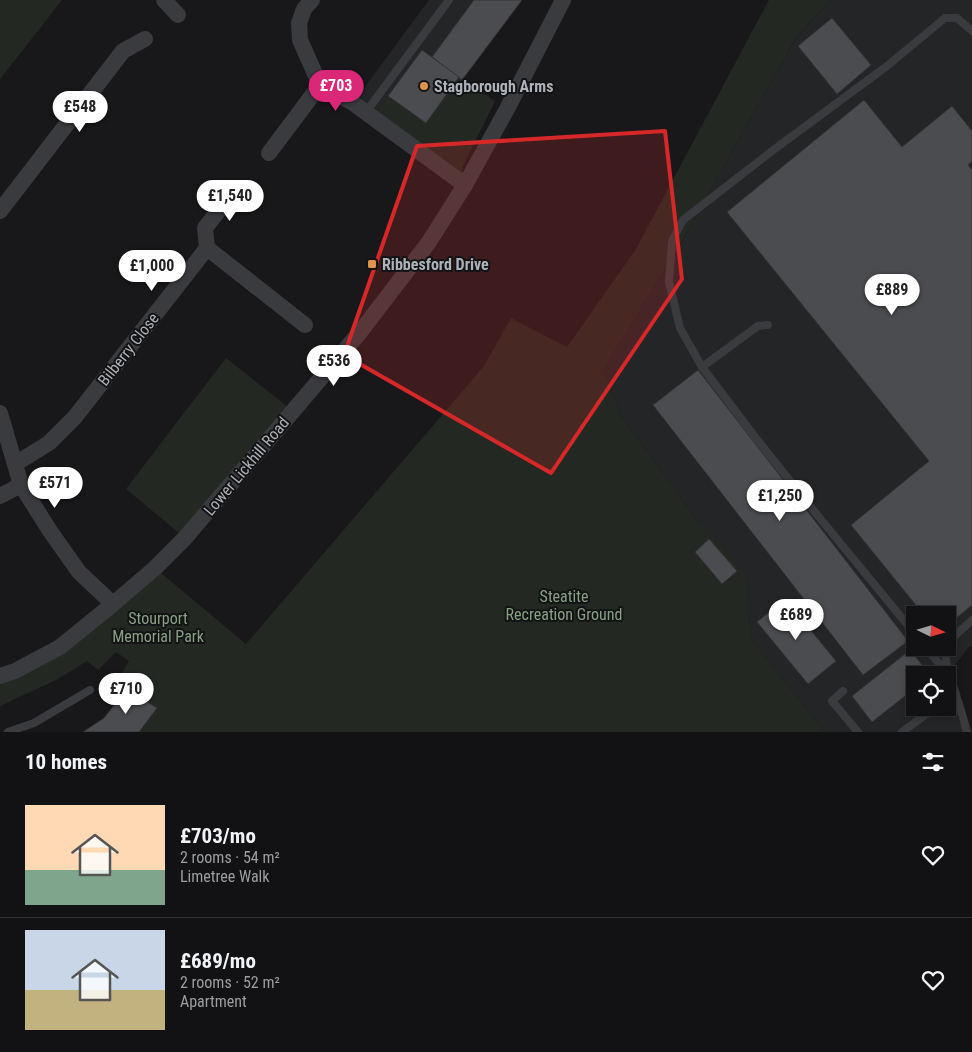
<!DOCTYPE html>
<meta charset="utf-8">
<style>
body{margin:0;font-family:"Roboto Condensed",sans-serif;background:#1b1b1d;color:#f1f3f6;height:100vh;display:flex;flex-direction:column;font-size:19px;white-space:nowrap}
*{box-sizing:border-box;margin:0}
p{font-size:16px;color:#9c9ea0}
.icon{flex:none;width:28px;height:28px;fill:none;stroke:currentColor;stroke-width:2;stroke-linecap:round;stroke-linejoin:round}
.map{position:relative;height:732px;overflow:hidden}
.details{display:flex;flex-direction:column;background:#121214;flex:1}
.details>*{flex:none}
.needle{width:32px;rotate:95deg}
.tools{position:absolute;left:906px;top:606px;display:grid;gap:10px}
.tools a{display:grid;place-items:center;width:50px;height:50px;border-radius:0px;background:#121214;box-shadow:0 2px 8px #0003,0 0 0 1px #313234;font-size:25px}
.price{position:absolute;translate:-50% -42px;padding:0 11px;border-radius:18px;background:#fff;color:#222;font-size:16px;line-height:32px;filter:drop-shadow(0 1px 2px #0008)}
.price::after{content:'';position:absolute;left:50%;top:30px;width:15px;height:11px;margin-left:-8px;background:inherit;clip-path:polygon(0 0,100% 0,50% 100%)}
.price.on{background:#db2777;color:#fff}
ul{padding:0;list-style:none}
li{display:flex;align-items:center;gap:15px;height:125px;padding:0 25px}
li+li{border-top:1px solid #313234}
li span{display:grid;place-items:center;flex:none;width:140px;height:100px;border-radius:0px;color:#555}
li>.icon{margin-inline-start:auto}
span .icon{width:60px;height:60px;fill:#fffc;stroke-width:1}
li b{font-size:21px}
h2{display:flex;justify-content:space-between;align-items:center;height:60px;padding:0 25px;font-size:21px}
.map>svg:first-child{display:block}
.built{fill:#242527;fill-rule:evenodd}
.green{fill:#232922}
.building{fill:#4a4c4f;stroke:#323336}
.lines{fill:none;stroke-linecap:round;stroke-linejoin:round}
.service{stroke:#393b3e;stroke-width:8}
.minor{stroke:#393b3e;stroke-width:16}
.marked{fill:#d62828;fill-opacity:0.2;stroke:#d62828;stroke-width:4;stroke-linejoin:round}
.poi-dot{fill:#df934b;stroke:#131315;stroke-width:2}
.labels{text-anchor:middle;stroke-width:4;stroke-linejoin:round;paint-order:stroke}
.poi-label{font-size:16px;font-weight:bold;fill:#acb2b8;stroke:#131315;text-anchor:start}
.street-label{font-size:16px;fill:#acb2b8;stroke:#131315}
.park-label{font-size:16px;fill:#88a185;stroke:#131315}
</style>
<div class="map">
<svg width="972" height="732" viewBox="0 0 972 732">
<rect width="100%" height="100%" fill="#18181a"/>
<g class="built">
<polygon points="429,0 474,0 432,57 422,50 372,117 353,103"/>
<path d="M830,0H972V645L968,648L948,674L967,732H825L751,639L746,581L696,519L620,414L604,369L689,229L795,39ZM915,615H948V648H915ZM915,675H948V708H915Z"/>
</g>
<g class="green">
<polygon points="0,0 62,0 0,79"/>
<polygon points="769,0 830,0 795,39 689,229 604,369 620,414 696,519 746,575 751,639 825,732 139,732 157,708 127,689 130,679 122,673 129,661 116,652 98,670 87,661 58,679 0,706 0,676 15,671 155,568 246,644 484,366 511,318 567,347 636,249"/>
<polygon points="459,77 495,101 462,168 465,185 372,117 388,96 426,123"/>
<polygon points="226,358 293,411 185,538 126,489"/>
</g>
<g class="building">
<polygon points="474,0 522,0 462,80 432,57"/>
<polygon points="832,18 871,65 837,94 798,46"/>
<polygon points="422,50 459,77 426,123 388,96"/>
<polygon points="864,100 902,147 952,106 972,131 972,161 968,165 972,170 972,605 948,625 948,615 924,615 851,525 929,461 727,212"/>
<polygon points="698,370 908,641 863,675 653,405"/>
<polygon points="709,539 737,571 722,584 695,552"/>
<polygon points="785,599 836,661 808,684 757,622"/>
<polygon points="910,650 930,675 915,675 915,688 872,722 852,696"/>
<polygon points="127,689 157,708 139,732 83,732 104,718"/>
</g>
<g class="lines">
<g class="service">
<polyline points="366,112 449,0"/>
<polyline points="702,367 758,326 768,325"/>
<polyline points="915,634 814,511 755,437 702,367 680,328 669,282 672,241 683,220 772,151 887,66 945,18 957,18 972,31"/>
<polyline points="926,648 947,673"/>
<polyline points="843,691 832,701 858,732"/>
<polyline points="8,732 34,723 90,690"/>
<polyline points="902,732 935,708"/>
<path d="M967,732C964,721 961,709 957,698C952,679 938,658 952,639C958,632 966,626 972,620"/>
</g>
<g class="minor">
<polyline points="164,0 178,15"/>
<polyline points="312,0 304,9 299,23 300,40 320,85 353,103 465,185"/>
<polyline points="269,153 320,85"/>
<polyline points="0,211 123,51 145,39"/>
<polyline points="207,248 205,228 234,191"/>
<polyline points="0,413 21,485 50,531 79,572 113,604"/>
<polyline points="15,464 49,443 75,417 207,248 305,325"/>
<polyline points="0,496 21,485"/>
<polyline points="0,676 15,671 60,647 113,604 155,568 185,538 361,331 429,242 465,185 507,109 563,0"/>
</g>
</g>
<path class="marked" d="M665,131L682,279L551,473L344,355L417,146Z"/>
<g class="poi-dot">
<circle cx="424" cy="86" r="5"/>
<rect x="367" y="259" width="10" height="10" rx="2.5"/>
</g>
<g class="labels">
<g class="poi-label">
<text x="434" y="92">Stagborough Arms</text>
<text x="382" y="270">Ribbesford Drive</text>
</g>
<g class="street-label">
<text transform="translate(128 349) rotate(-52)" y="6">Bilberry Close</text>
<text transform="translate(246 466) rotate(-50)" y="6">Lower Lickhill Road</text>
</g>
<g class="park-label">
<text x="564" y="602">Steatite<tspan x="564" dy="18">Recreation Ground</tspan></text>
<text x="158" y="624">Stourport<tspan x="158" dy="18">Memorial Park</tspan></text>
</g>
</g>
</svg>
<div class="tools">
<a><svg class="needle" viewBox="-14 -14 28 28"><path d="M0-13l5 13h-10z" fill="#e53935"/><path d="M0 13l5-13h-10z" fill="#9c9ea0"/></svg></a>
<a><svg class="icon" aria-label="locate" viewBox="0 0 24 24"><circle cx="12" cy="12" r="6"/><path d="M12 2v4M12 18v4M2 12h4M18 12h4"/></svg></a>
</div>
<b class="price on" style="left:336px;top:112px">£703</b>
<b class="price" style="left:80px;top:133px">£548</b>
<b class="price" style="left:230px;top:222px">£1,540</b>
<b class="price" style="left:152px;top:292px">£1,000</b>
<b class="price" style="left:892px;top:316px">£889</b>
<b class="price" style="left:334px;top:387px">£536</b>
<b class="price" style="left:55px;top:509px">£571</b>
<b class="price" style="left:780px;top:522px">£1,250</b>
<b class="price" style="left:796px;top:641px">£689</b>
<b class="price" style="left:126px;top:715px">£710</b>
</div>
<section class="details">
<h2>10 homes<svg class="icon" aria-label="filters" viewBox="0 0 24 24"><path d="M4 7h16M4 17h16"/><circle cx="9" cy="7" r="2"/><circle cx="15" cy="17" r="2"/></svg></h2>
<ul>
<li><span style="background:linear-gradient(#ffd9b3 65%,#7fa58c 0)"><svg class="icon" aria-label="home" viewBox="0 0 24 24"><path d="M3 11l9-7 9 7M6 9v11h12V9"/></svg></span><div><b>£703/mo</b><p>2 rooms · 54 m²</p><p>Limetree Walk</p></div><svg class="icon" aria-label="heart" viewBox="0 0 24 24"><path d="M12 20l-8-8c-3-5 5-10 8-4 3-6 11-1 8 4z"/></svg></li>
<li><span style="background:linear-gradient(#c9d6e8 60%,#c2b280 0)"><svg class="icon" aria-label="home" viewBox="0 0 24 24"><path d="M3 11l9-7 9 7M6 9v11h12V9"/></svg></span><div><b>£689/mo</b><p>2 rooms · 52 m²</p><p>Apartment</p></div><svg class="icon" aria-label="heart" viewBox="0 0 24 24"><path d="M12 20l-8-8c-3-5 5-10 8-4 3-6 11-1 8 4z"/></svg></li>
</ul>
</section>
